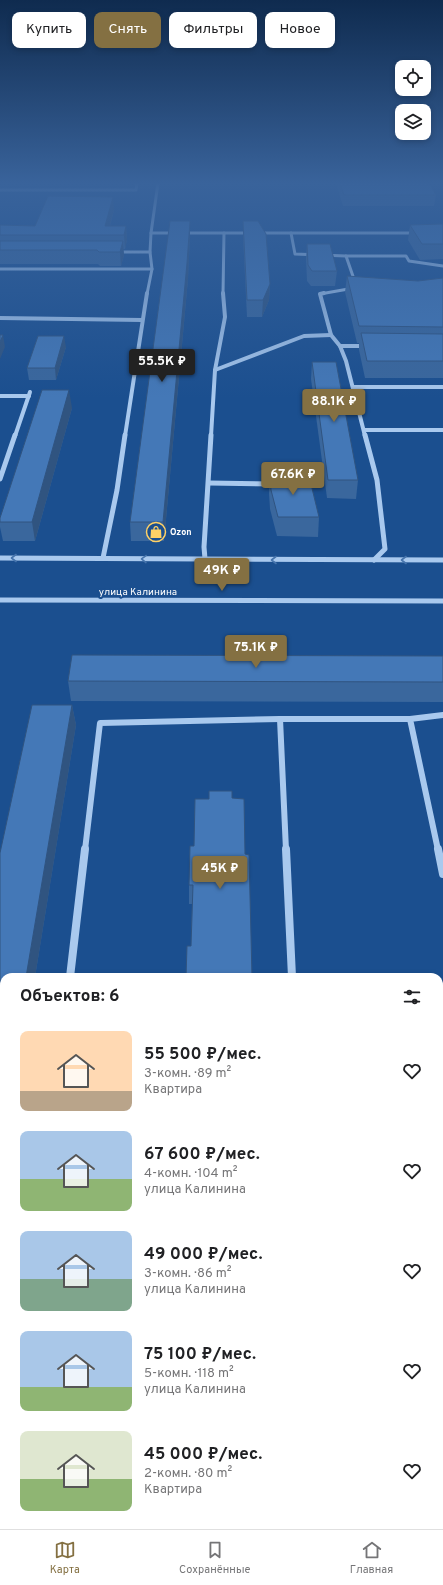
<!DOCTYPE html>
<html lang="ru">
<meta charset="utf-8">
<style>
body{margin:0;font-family:Overpass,sans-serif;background:#f2f2f2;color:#202124;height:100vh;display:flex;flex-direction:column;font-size:15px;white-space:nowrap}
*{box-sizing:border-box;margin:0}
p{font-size:13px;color:#757577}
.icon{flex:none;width:22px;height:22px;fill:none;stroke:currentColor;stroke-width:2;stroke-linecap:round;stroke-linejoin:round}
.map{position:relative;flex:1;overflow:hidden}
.side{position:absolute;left:0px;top:973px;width:443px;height:556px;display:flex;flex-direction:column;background:#fff;border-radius:12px 12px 0 0;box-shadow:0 2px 6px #0003}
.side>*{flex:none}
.guide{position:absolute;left:12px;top:12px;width:419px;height:36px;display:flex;gap:8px}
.fabs{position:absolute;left:395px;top:60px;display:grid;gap:8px}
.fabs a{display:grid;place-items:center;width:36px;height:36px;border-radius:8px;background:#fff;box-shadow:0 2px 6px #0003;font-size:20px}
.price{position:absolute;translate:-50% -34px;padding:0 9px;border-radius:4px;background:#847042;color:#fff;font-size:13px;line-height:26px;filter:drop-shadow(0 1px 2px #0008)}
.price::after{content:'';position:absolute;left:50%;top:24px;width:12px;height:9px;margin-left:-6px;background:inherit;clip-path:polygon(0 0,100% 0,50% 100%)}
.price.on{background:#222;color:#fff}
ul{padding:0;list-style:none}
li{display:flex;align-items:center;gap:12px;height:100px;padding:0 20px}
li span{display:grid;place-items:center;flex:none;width:112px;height:80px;border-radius:8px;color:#555}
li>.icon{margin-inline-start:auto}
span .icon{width:48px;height:48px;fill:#fffc;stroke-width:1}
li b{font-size:17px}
h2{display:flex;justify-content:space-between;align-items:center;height:48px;padding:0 20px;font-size:17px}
.pill{padding:0 14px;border-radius:8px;background:#fff;box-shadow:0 2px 6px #0003;font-size:14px;line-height:36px}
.pill.on{background:#847042;color:#fff}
.menu{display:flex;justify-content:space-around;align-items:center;height:56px;border-top:1px solid #e0e0e0;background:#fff;font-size:11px;color:#757577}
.menu a{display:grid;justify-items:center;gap:2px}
.menu .on{color:#847042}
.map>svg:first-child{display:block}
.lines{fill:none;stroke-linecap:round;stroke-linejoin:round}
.minor-far5{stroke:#a9c9ee;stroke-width:3}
.minor-far4{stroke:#a9c9ee;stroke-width:4}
.minor-far3{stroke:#a9c9ee;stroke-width:5}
.minor-far2{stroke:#a9c9ee;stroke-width:6}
.minor-far1{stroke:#a9c9ee;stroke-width:8}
.minor{stroke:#a9c9ee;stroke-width:11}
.wall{fill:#3a679d}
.shaded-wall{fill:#305480}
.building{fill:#4478b7;stroke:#305480}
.oneway{stroke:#4674ac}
.labels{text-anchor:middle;stroke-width:4;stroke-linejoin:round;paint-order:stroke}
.far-poi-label{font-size:9px;font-weight:bold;fill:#fff;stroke:#1b4f8f;text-anchor:start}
.street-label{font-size:10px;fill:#fff;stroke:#1b4f8f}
</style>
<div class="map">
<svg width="443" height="1529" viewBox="0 0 443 1529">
<rect width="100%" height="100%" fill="#1b4f8f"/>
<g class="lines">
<g class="minor-far5">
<polyline points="0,190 136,190 137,183"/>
<polyline points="151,233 224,233 223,294"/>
<polyline points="224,233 417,233"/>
<polyline points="291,233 295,254 346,256"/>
<polyline points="114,252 150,252"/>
<polyline points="0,269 152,269"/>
<polyline points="356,285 346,256 406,256 409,261 443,266"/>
<polyline points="147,294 152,269 150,252 151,233 158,183"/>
<polyline points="320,294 354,288"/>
</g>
<g class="minor-far4">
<polyline points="324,293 320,294 331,335 340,346 369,346"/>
<polyline points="0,318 142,320"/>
<polyline points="340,346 346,361 365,436"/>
<polyline points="215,370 304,336 331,335"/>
<polyline points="353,387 443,387"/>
<polyline points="0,396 29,396"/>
<polyline points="364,430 443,430"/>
<polyline points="15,436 30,392"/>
<polyline points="125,436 147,293"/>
<polyline points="211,436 215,370 225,317 223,293"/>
</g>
<g class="minor-far3">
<polyline points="365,435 377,480 385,549 374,560"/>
<polyline points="0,479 15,435"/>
<polyline points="209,483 279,484"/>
<polyline points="0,558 443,560"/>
<polyline points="103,558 117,490 125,435"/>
<polyline points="205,559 204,547 211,435"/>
<polyline points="0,600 443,601"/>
</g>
<g class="minor-far2">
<polyline points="85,850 100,723 280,719"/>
<polyline points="286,850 280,719 410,719"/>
<polyline points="438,850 410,719 443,715"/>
</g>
<g class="minor-far1">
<polyline points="286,849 292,977"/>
<polyline points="438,849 443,874"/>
<polyline points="70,977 85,849"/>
<polyline points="439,1128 443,1128"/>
</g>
<g class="minor">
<polyline points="0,1488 4,1460"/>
<polyline points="286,1525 286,1529"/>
</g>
</g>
<g class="wall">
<polygon points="336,183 429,183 436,195 434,206 343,206"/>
<polygon points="114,210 110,226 126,226 127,240 125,249 123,249 124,255 121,266 100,266 98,264 0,264 0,225 35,226"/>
<polygon points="243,221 270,284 269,300 262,317 247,317 243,236"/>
<polygon points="443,224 443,259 420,260 408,240 410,225"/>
<polygon points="190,236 188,279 164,541 131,541 130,522"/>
<polygon points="307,244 337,271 335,286 311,286 307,281 306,259"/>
<polygon points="347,276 418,281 443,278 443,378 365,378 359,350 359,343 357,343 345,292"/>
<polygon points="66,347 56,380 29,380 27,368"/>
<polygon points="312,362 358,480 356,499 327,498 311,379"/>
<polygon points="72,408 35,541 3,541 0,527 0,518"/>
<polygon points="270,474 319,517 318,537 277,536 270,509 269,493"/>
<polygon points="443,656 443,702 71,701 68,681"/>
<polygon points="72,705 76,725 35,977 4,977 4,1063 0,1063 0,853"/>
<polygon points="232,791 191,946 192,904 189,904 189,885 194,846 209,799"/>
</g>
<g class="shaded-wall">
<polygon points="113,197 114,210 107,235 105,226"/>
<polygon points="190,221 190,236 188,279 164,541 163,522"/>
<polygon points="126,226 127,240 125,249 124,235"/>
<polygon points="123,241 124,255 121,266 120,252"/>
<polygon points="270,284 269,300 262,317 263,300"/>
<polygon points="3,335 5,347 0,359 0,342"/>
<polygon points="64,336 66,347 56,380 55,368"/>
<polygon points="69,390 72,408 35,541 32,522"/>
<polygon points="72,705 76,725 35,977 26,977"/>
<polygon points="0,1154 2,1158 0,1168"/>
</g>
<g class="building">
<polygon points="340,183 429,183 436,195 344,195"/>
<polygon points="48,196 113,197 105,226 126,226 124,235 0,235 0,225 35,226"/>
<polygon points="170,221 190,221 187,263 163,522 130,522"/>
<polygon points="243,221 258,221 266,234 270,284 263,300 247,300"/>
<polygon points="443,224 443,244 422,244 410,225"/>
<polygon points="0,241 123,241 120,252 99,252 97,250 0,250"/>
<polygon points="307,244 330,244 337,271 312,271 308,265"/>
<polygon points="347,276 418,281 443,278 443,327 359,326"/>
<polygon points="361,333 443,334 443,361 367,361"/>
<polygon points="0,335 3,335 0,342"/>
<polygon points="38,336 64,336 55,368 27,368"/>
<polygon points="312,362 336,362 358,480 328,480"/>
<polygon points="42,390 69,390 32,522 0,522 0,518"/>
<polygon points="270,474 309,476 319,517 278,517 271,490"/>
<polygon points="72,655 443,656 443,682 68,681"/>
<polygon points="32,705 72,705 26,977 4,977 4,1046 0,1046 0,853"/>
<polygon points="209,791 232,791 232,798 244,799 245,854 249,855 252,977 186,977 187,946 191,946 193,885 189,885 190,846 194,846 195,799 209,799"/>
<rect x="156" y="1525" width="86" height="4"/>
</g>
<defs><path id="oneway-chevron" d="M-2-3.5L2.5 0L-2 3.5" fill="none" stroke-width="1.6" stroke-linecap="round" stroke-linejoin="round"/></defs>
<g class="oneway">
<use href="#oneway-chevron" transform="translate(14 558) rotate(180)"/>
<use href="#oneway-chevron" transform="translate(144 559) rotate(-179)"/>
<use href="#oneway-chevron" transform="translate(274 560) rotate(-180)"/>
<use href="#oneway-chevron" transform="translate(404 560) rotate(180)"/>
</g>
<linearGradient id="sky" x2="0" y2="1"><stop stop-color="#0f2b4f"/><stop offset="0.46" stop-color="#39639b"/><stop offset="1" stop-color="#39639b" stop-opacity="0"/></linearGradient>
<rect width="443" height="398" fill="url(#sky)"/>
<defs>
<symbol id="shop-ring" viewBox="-11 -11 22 22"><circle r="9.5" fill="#1b4f8f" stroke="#ffd166" stroke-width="1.5"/><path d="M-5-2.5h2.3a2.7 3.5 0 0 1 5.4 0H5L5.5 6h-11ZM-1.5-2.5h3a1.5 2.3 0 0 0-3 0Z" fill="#ffd166"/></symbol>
</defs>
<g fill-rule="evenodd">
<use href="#shop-ring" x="145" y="521" width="22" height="22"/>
</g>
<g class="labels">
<g class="far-poi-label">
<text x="170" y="535">Ozon</text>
</g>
<g class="street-label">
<text x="138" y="595">улица Калинина</text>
</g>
</g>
</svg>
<div class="fabs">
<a><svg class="icon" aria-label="locate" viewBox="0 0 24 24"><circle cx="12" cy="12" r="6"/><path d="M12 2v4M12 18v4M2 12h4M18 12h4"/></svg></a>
<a><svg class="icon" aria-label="layers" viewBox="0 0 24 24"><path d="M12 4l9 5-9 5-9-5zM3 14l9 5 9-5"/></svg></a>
</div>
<b class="price on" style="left:162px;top:383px">55.5K ₽</b>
<b class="price" style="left:334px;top:423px">88.1K ₽</b>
<b class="price" style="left:293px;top:496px">67.6K ₽</b>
<b class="price" style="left:222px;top:592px">49K ₽</b>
<b class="price" style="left:256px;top:669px">75.1K ₽</b>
<b class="price" style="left:220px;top:890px">45K ₽</b>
<div class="guide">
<a class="pill">Купить</a>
<a class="pill on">Снять</a>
<a class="pill">Фильтры</a>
<a class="pill">Новое</a>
</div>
<section class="side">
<h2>Объектов: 6<svg class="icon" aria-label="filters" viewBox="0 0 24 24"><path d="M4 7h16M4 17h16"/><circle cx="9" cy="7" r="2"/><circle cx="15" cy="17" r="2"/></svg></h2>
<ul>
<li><span style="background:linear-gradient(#ffd9b3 75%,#b9a48a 0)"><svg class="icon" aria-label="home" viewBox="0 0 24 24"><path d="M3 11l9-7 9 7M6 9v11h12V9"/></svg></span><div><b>55 500 ₽/мес.</b><p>3-комн. · 89 m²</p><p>Квартира</p></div><svg class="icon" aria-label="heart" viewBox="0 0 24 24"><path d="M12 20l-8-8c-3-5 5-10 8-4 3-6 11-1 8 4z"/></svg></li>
<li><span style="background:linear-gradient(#a9c7e8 60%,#8fb573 0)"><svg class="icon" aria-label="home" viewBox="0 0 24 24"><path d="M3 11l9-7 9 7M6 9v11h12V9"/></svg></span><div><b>67 600 ₽/мес.</b><p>4-комн. · 104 m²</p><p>улица Калинина</p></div><svg class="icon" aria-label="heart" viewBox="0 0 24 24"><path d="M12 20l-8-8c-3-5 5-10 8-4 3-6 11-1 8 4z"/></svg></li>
<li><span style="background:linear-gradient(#a9c7e8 60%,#7fa58c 0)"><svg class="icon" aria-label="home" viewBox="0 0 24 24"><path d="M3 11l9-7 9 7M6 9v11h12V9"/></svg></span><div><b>49 000 ₽/мес.</b><p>3-комн. · 86 m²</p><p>улица Калинина</p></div><svg class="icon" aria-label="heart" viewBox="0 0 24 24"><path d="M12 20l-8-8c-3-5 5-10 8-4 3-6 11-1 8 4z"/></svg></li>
<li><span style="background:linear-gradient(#a9c7e8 70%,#8fb573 0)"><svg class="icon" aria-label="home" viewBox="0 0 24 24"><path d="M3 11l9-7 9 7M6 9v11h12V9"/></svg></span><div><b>75 100 ₽/мес.</b><p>5-комн. · 118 m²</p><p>улица Калинина</p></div><svg class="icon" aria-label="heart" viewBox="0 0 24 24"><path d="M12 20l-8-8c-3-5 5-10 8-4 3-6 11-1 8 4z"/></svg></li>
<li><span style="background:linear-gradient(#dfe7d0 60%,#8fb573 0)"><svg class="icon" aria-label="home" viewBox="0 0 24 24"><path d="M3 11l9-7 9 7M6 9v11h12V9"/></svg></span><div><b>45 000 ₽/мес.</b><p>2-комн. · 80 m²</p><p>Квартира</p></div><svg class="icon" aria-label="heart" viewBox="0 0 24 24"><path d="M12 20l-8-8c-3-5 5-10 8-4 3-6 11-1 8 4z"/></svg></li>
</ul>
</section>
</div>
<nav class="menu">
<a class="on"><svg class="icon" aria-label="map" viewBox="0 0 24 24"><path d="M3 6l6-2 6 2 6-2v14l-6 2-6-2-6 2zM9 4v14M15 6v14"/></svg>Карта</a>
<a><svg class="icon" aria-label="saved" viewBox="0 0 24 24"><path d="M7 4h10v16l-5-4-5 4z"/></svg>Сохранённые</a>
<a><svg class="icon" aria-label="home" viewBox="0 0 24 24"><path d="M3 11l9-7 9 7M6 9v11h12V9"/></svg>Главная</a>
</nav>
